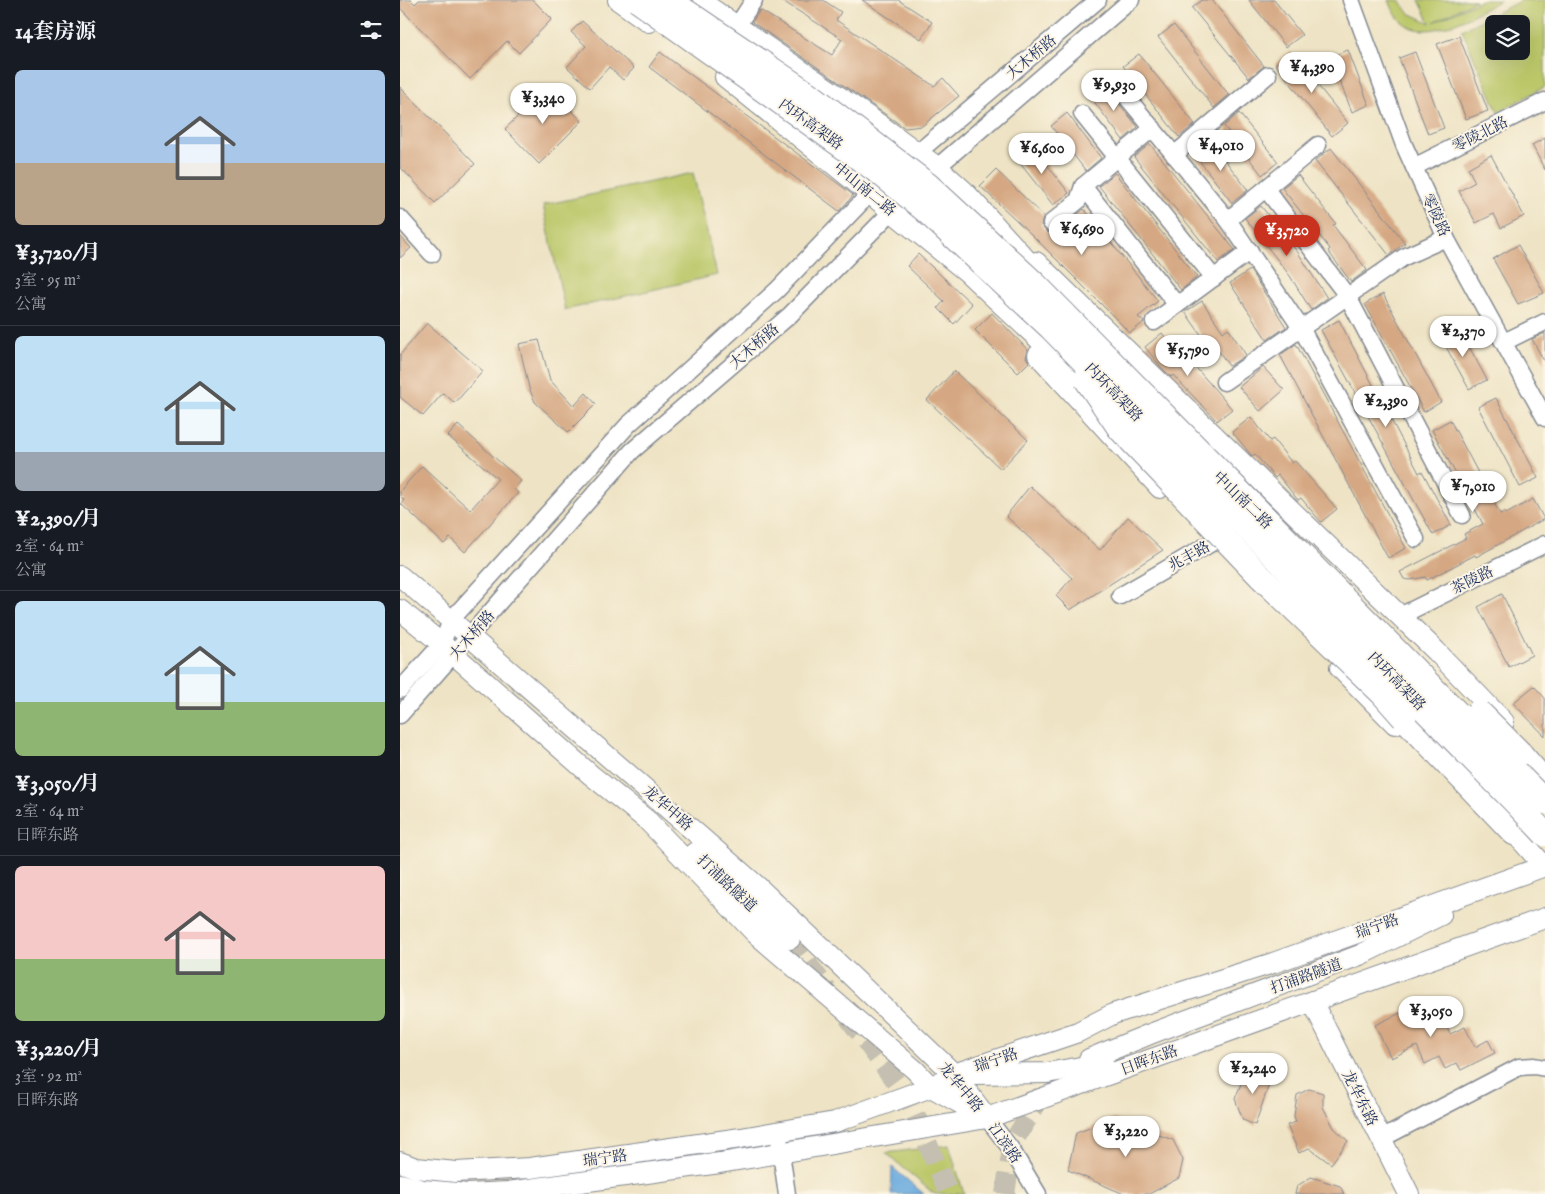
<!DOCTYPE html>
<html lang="zh">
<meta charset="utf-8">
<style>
body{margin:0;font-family:"IM FELL English","Noto Serif SC",serif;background:#20242c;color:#f1f3f6;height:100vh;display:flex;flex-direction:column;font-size:19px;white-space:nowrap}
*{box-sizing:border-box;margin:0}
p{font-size:16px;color:#9ea1a6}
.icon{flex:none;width:28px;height:28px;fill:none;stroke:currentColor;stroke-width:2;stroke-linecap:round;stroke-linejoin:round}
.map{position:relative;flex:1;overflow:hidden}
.drawer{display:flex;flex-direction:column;background:#171b24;width:400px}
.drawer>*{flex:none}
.fabs{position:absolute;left:1085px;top:15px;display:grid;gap:10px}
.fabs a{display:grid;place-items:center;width:45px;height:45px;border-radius:8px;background:#171b24;box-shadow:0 5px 20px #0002;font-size:25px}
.price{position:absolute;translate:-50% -42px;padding:0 11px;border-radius:18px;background:#fff;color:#222;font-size:16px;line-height:32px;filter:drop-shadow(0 1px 2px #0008)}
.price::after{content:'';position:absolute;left:50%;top:30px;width:15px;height:11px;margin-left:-8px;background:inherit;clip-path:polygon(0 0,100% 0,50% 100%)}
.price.selected{background:#c8321e;color:#fff}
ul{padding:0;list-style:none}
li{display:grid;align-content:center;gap:10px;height:265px;padding:0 15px}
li+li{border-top:1px solid #363941}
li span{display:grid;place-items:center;height:155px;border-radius:8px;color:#555}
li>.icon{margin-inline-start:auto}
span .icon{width:90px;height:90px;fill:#fffc;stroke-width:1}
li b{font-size:21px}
h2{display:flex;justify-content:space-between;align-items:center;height:60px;padding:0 15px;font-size:21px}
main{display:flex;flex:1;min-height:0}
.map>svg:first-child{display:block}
.green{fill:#bbc769;stroke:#6b7b64;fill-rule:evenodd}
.water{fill:#6babde;stroke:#436d9e}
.building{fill:#d5a883}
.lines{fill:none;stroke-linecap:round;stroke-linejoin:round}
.major-tunnel{stroke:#c4bfb0;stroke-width:20;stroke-dasharray:20 10;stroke-linecap:butt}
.minor-casing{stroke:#848991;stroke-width:19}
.major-casing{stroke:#848991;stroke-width:22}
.highway-casing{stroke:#848991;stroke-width:26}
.minor{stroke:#fff;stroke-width:16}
.major{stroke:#fff;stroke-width:20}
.highway{stroke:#fff;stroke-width:24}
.highway-bridge-casing{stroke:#848991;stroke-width:26;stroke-linecap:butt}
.highway-bridge{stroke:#fff;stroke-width:24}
.labels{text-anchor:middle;stroke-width:4;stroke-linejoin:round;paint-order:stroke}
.street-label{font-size:15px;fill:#1b2f5e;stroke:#fcf5e5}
</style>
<main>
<section class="drawer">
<h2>14套房源<svg class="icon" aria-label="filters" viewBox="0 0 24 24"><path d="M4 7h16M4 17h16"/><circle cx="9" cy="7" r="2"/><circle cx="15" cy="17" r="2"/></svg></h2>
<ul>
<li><span style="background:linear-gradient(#a9c7e8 60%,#b9a48a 0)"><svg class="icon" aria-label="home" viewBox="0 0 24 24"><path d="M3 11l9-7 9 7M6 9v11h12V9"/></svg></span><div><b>¥3,720/月</b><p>3室 · 95 m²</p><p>公寓</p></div></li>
<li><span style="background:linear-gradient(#bfe0f5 75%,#9aa5b1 0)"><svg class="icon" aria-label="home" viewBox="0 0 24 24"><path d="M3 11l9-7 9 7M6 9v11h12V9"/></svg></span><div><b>¥2,390/月</b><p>2室 · 64 m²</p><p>公寓</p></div></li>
<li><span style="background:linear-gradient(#bfe0f5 65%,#8fb573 0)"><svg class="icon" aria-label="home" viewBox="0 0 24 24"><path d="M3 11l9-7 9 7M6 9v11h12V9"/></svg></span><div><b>¥3,050/月</b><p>2室 · 64 m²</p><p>日晖东路</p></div></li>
<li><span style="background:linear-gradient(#f6c9c9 60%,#8fb573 0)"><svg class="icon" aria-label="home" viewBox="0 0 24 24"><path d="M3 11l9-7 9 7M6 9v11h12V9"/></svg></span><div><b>¥3,220/月</b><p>3室 · 92 m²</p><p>日晖东路</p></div></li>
</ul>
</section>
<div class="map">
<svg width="1145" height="1194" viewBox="0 0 1145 1194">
<rect width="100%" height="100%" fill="#fcf5e5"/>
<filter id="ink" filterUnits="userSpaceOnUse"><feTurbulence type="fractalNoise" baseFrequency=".02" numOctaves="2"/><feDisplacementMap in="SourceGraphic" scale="10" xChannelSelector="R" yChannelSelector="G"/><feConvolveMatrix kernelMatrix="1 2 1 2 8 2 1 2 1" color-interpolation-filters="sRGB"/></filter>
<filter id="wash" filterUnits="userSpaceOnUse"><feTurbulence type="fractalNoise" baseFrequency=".0096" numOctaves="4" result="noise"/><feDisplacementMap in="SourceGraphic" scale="20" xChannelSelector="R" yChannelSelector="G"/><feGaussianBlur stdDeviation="1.12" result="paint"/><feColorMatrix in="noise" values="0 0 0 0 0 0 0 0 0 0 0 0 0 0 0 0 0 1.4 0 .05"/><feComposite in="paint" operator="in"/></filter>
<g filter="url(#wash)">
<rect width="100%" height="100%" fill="#eee3c4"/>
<g class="green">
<path d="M989,0H1000L1009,13L1030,23L1019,0H1076L1034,22L1081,0H1101C1068,17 1008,58 989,0Z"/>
<path d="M1122,0H1145V87L1098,112L1062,30ZM1094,24H1121V51H1094Z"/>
<polygon points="293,173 317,275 165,310 143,205"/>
<polygon points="549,1145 564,1194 534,1194 486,1153"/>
</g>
<polygon class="water" points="492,1167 524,1194 491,1194"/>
<g id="blocks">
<g class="building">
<polygon points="0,0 11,0 15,4 19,0 133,0 152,19 119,53 107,41 70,79 0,8"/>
<polygon points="381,0 423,0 441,12 436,20 534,86 543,78 559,96 522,126 505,128 352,22 360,10 432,55 442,39"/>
<polygon points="462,0 498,0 532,22 521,39"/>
<polygon points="802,0 812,0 864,66 849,78 792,8"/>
<polygon points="849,0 874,0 902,35 886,47"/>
<polygon points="182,21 234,68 223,80 209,67 190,88 167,67 186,46 171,32"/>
<polygon points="774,25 829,95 814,108 758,37"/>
<polygon points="1059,36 1088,111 1066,119 1037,44"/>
<polygon points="948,50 969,105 952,112 930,57"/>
<polygon points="260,52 444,188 453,195 450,199 439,211 249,67"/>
<polygon points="891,52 948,123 932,136 875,64"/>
<polygon points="1015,52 1044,128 1028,134 999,58"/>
<polygon points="739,54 795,124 779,137 723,66"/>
<polygon points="703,84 738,127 723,140 689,95"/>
<polygon points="0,87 75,164 35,203 0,167"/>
<polygon points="148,87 182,121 139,164 105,129"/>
<polygon points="667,113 701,158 686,171 651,126"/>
<polygon points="839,113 878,162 862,175 824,126"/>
<polygon points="1145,138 1145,170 1132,145"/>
<polygon points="811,142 848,190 832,203 795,155"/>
<polygon points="631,144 669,193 653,205 615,157"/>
<polygon points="750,144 835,250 818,262 734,157"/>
<polygon points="931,148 1005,243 989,255 915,161"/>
<polygon points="1091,155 1124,216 1101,228 1094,214 1076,223 1059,191 1075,182 1068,168"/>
<polygon points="596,170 644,216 641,225 647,232 653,233 659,230 670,240 676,235 667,223 684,209 758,301 738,317 744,322 730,333 632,235 580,186"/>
<polygon points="715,173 797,277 781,290 699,186"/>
<polygon points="898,175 936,224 933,225 967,270 951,282 928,251 930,249 882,188"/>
<polygon points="861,206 899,254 927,298 911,310 890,276 845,218"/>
<polygon points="0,236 11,248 0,258"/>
<polygon points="1118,245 1144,293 1118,304 1093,259"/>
<polygon points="518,254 572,304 554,324 538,308 544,301 507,266"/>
<polygon points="850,270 886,327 867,340 830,283"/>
<polygon points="983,294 1041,402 1024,412 965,304"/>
<polygon points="802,301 823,332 828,328 846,355 829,366 811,340 807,343 785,312"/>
<polygon points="592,313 628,350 626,357 629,362 618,373 575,330"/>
<polygon points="939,320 1019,473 1022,471 1051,525 1033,535 921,330"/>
<polygon points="27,323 83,371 55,403 43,393 23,416 0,397 0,355"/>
<polygon points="1058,326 1087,380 1069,389 1040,336"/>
<polygon points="762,333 787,363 790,361 832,409 817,421 773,375 771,377 760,366 745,347"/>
<polygon points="1145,333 1145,363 1132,339"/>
<polygon points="139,340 150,380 174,406 186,393 196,404 168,432 135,402 129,388 119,344"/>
<polygon points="896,344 1006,548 988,558 880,355"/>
<polygon points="863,367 884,390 860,411 839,387"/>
<polygon points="554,371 628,440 601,469 527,400"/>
<polygon points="1096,398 1138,478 1120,487 1078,407"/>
<polygon points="851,417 870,441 873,439 892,463 895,461 937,509 921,522 901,498 898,500 878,475 875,478 855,454 852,456 832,432"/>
<polygon points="1050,420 1100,514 1105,512 1106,514 1133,499 1144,519 1076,557 1075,555 1027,580 1025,577 1010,580 1004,579 1000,572 1066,538 1064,534 1083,524 1032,430"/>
<polygon points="58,425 121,481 114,489 118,493 65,552 50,538 44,544 1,504 4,500 0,496 0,491 22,466 70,510 98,479 48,436"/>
<polygon points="630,486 700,550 728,517 763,550 670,610 656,596 672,578 606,516"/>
<polygon points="1102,594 1132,655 1109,667 1078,607"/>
<polygon points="1134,686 1145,698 1145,736 1113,703"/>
<polygon points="1032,998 1050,1034 1065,1027 1075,1047 1088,1040 1095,1053 1061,1070 1057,1063 1045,1069 1039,1057 1025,1064 1017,1046 991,1058 975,1025"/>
<polygon points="859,1069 873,1073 855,1125 843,1120 835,1099 842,1081"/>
<polygon points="909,1089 923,1093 923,1107 934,1128 948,1141 931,1164 909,1148 899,1153 887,1125 896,1122 894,1116 897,1095"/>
<polygon points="714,1119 773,1140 783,1160 779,1178 749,1194 724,1194 668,1170 676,1133"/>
<polygon points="911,1177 940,1186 944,1194 895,1194 897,1186"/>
</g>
</g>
</g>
<g filter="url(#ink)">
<use href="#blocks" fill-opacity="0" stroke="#848991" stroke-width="1"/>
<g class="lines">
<g class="major-tunnel">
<polyline points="390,939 427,990"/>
<polyline points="448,1017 509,1100 549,1194"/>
<polyline points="605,1194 613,1142 645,1090 679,1066"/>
</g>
<defs>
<g id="minor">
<polyline points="951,0 1004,145 1046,238 1145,418"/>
<polyline points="337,26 354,0"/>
<polyline points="711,78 828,220 901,328 1016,539"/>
<polyline points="682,114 814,278"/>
<polyline points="774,155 868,75"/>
<polyline points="509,160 698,0"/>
<polyline points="1014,167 1145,101"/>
<polyline points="528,175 731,0"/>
<polyline points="683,186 777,305"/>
<polyline points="866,189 948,297 1062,515"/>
<polyline points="0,218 32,254"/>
<polyline points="828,220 918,145"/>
<polyline points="651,223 678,201 683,186 753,128"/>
<polyline points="754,322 850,251"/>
<polyline points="1104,342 1145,322"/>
<polyline points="824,382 1004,257 1046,238"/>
<polyline points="720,596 813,542 829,530"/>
<polyline points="1000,616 1145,544"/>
<polyline points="0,690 42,644 51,620 228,425 377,290 478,185"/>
<polyline points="0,715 232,451 390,315 500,203"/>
<polyline points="587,1118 611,1149 638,1194"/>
<polyline points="378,1132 387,1194"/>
<polyline points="981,1139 1119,1067 1134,1066 1145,1068"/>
</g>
<g id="major">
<polyline points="218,0 249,22"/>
<polyline points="299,0 476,122 536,166 564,191 642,277"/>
<polyline points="325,77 567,272 695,392"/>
<polyline points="636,262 1036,651 1104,722"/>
<polyline points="638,355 760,488"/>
<polyline points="0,576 357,886 554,1074 587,1118"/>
<polyline points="0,610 42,644 191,775 248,821 356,934 515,1070 531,1087 581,1115"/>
<polyline points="940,668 995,724"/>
<polyline points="1105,822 1145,867"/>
<polyline points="294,853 390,939"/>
<polyline points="912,1001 1009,1194"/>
<polyline points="689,1059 750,1034 960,955 1041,915"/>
<polyline points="573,1074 647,1073 703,1063"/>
<polyline points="0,1162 16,1168 56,1172 130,1168 341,1138 435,1122 531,1087 554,1074 678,1032 713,1014 873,963 1145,866"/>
<polyline points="0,1184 23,1190 68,1194 108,1192 320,1163 587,1118 1145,918"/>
</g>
<g id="highway">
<polyline points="1004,718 1114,833"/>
<polyline points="1120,753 1145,782"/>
</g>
</defs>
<use href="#minor" class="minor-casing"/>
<use href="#major" class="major-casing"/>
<use href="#highway" class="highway-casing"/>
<use href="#minor" class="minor"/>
<use href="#major" class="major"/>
<use href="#highway" class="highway"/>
<defs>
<g id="highway-bridge">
<polyline points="237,0 481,174 526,211 651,328 1114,801 1145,834"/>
<polyline points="269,0 416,99 528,185 635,284 1145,802"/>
<polyline points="686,379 720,429 860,576 982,693 1004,718"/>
<polyline points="1079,712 1120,753"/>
</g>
</defs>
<use href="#highway-bridge" class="highway-bridge-casing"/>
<use href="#highway-bridge" class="highway-bridge"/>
</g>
</g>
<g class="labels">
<g class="street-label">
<text transform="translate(631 57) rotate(-40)" y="5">大木桥路</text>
<text transform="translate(411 124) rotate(36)" y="5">内环高架路</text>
<text transform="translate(1080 134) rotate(-27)" y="5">零陵北路</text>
<text transform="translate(465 189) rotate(39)" y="5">中山南二路</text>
<text transform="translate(1036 215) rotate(65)" y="5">零陵路</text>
<text transform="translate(354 346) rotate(-41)" y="5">大木桥路</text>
<text transform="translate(714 392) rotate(46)" y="5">内环高架路</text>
<text transform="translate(843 500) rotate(44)" y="5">中山南二路</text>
<text transform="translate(789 556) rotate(-29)" y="5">兆丰路</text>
<text transform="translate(1072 580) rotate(-26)" y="5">茶陵路</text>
<text transform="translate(72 635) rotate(-49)" y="5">大木桥路</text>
<text transform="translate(997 681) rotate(46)" y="5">内环高架路</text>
<text transform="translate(268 808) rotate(41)" y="5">龙华中路</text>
<text transform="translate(327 883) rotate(43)" y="5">打浦路隧道</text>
<text transform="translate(977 926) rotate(-20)" y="5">瑞宁路</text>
<text transform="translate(906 976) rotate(-20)" y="5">打浦路隧道</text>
<text transform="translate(596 1060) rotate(-19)" y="5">瑞宁路</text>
<text transform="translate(749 1060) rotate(-20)" y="5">日晖东路</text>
<text transform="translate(561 1087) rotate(50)" y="5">龙华中路</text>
<text transform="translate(960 1098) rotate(63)" y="5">龙华东路</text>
<text transform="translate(605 1143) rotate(55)" y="5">江滨路</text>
<text transform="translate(205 1158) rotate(-8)" y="5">瑞宁路</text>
</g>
</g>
</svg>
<div class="fabs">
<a><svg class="icon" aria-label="layers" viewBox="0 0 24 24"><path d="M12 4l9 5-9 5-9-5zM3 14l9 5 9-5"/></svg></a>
</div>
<b class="price" style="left:912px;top:94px">¥4,390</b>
<b class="price" style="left:714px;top:112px">¥9,930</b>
<b class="price" style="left:143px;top:125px">¥3,340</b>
<b class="price" style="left:821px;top:172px">¥4,010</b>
<b class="price" style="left:642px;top:175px">¥6,600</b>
<b class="price" style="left:682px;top:256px">¥6,690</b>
<b class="price selected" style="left:887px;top:257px">¥3,720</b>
<b class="price" style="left:1063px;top:358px">¥2,370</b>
<b class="price" style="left:788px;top:377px">¥5,790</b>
<b class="price" style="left:986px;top:428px">¥2,390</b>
<b class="price" style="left:1073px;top:513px">¥7,010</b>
<b class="price" style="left:1031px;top:1038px">¥3,050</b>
<b class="price" style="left:853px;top:1095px">¥2,240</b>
<b class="price" style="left:726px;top:1158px">¥3,220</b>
</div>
</main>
